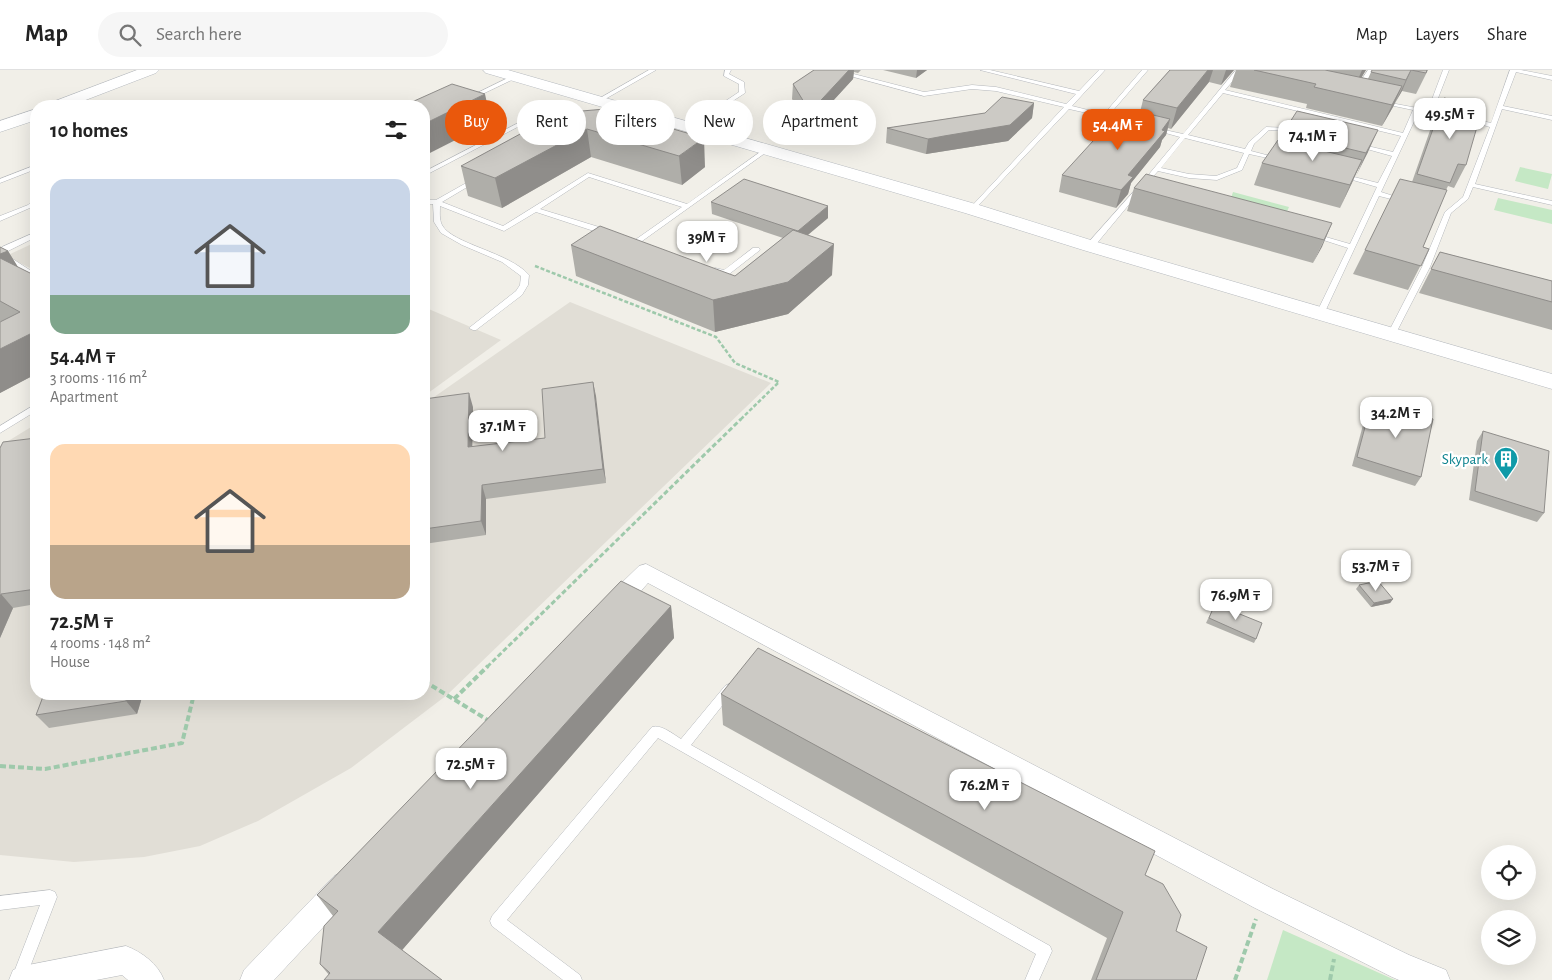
<!DOCTYPE html>
<meta charset="utf-8">
<style>
body{margin:0;font-family:"Alegreya Sans",sans-serif;background:#f6f6f6;color:#222;height:100vh;display:flex;flex-direction:column;font-size:19px;white-space:nowrap}
*{box-sizing:border-box;margin:0}
p{font-size:16px;color:#767676}
.icon{flex:none;width:28px;height:28px;fill:none;stroke:currentColor;stroke-width:2;stroke-linecap:round;stroke-linejoin:round}
.map{position:relative;flex:1;overflow:hidden}
.details{position:absolute;left:30px;top:30px;width:400px;height:600px;display:flex;flex-direction:column;background:#fff;border-radius:20px;box-shadow:0 5px 20px #0002}
.details>*{flex:none}
.banner{position:absolute;left:445px;top:30px;width:475px;height:45px;display:flex;gap:10px}
.tools{position:absolute;left:1481px;top:775px;display:grid;gap:10px}
.tools a{display:grid;place-items:center;width:55px;height:55px;border-radius:50%;background:#fff;box-shadow:0 5px 20px #0002;font-size:25px}
.price{position:absolute;translate:-50% -42px;padding:0 11px;border-radius:10px;background:#fff;color:#222;font-size:16px;line-height:32px;filter:drop-shadow(0 1px 2px #0008)}
.price::after{content:'';position:absolute;left:50%;top:30px;width:15px;height:11px;margin-left:-8px;background:inherit;clip-path:polygon(0 0,100% 0,50% 100%)}
.price.on{background:#ea580c;color:#fff}
ul{padding:0;list-style:none}
li{display:grid;align-content:center;gap:10px;height:265px;padding:0 20px}
li span{display:grid;place-items:center;height:155px;border-radius:15px;color:#555}
li>.icon{margin-inline-start:auto}
span .icon{width:90px;height:90px;fill:#fffc;stroke-width:1}
li b{font-size:21px}
h2{display:flex;justify-content:space-between;align-items:center;height:60px;padding:0 20px;font-size:21px}
.chip{padding:0 18px;border-radius:22px;background:#fff;box-shadow:0 5px 20px #0002;font-size:18px;line-height:45px}
.chip.on{background:#ea580c;color:#fff}
header{display:flex;align-items:center;gap:30px;box-sizing:border-box;height:70px;padding:0 25px;background:#fff;border-bottom:1px solid #e0e0e0}
header strong{font-size:24px}
nav{display:flex;gap:28px;margin-inline-start:auto;font-size:18px}
.search{width:350px;height:45px;background:#f6f6f6;display:flex;align-items:center;gap:12px;box-sizing:border-box;padding:0 18px;border-radius:28px;color:#767676;font-size:19px}
.map>svg:first-child{display:block}
.education{fill:#e1ded6}
.green{fill:#c5e8c5}
.lines{fill:none;stroke-linecap:round;stroke-linejoin:round}
.lane-casing{stroke:#b5b8bc;stroke-width:1}
.street-casing{stroke:#b5b8bc;stroke-width:1}
.secondary-casing{stroke:#b6babf;stroke-width:1}
.path-far3{stroke:#9ec9ab;stroke-width:2;stroke-dasharray:3 2;stroke-linecap:butt}
.path-far2{stroke:#9ec9ab;stroke-width:2.5;stroke-dasharray:4 2;stroke-linecap:butt}
.path-far1{stroke:#9ec9ab;stroke-width:3;stroke-dasharray:5 2.5;stroke-linecap:butt}
.path{stroke:#9ec9ab;stroke-width:4;stroke-dasharray:6 3;stroke-linecap:butt}
.lane{fill:#fff;fill-rule:evenodd}
.street{fill:#fff;fill-rule:evenodd}
.secondary{fill:#fff;fill-rule:evenodd}
.wall{fill:#afaea9}
.shaded-wall{fill:#8f8d8a}
.building{fill:#cccac5;stroke:#8f8d8a}
.labels{text-anchor:middle;stroke-width:4.5;stroke-linejoin:round;paint-order:stroke}
.culture-label{font-size:15px;fill:#0d838f;stroke:#fff;text-anchor:end}
</style>
<header>
<strong>Map</strong>
<div class="search"><svg class="icon" aria-label="search" viewBox="0 0 24 24"><circle cx="10" cy="10" r="6"/><path d="M15 15l6 6"/></svg>Search here</div>
<nav><a>Map</a><a>Layers</a><a>Share</a></nav>
</header>
<div class="map">
<svg width="1552" height="910" viewBox="0 0 1552 910">
<rect width="100%" height="100%" fill="#f1efe8"/>
<g class="education">
<polygon points="36,172 36,201 6,186"/>
<polygon points="570,232 771,313 447,625 351,698 258,751 200,776 144,787 74,792 0,785 0,376 36,354 36,624 424,624 424,334"/>
<polygon points="424,237 501,270 424,326"/>
</g>
<g class="green">
<polygon points="1520,97 1552,104 1548,119 1515,111"/>
<polygon points="1233,122 1289,137 1285,146 1230,131"/>
<polygon points="1498,128 1552,140 1552,154 1494,140"/>
<polygon points="1283,860 1395,910 1267,910"/>
</g>
<g class="lines">
<defs>
<g id="lane">
<polygon points="649,0 656,0 600,32 595,31"/>
<polygon points="725,0 731,0 729,4 744,12 745,23 716,42 712,42 712,40 739,22 739,14 724,6"/>
<polygon points="828,0 838,0 924,22 972,15 996,17 1066,34 1076,24 980,0 990,0 1079,21 1099,0 1105,0 1072,36 1104,44 1142,0 1148,0 1109,45 1141,53 1141,55 1069,39 974,140 972,141 969,139 970,138 1064,37 996,21 972,19 924,26"/>
<path d="M1236,0H1242L1225,20L1403,63L1413,40L1380,33V31L1428,40L1443,0H1449L1433,41L1452,46L1449,48L1419,41L1381,122L1406,130L1403,132L1379,126L1323,246H1320L1316,244L1348,178L1308,165L1312,163L1350,174L1377,117L1339,106L1342,104L1378,113L1392,86L1356,76L1359,74L1393,82L1401,66L1223,23L1188,65L1245,79L1249,72L1266,57L1291,58L1292,59L1289,61L1269,60L1254,74L1251,81L1282,89V91L1249,84L1242,100L1217,110L1189,108L1158,101L1144,117H1140V115L1180,67L1151,59V57L1183,64ZM1185,68L1244,83L1237,98L1216,106L1189,104L1161,98Z"/>
<polygon points="1368,0 1374,0 1361,19 1357,19 1356,18"/>
<polygon points="1510,0 1521,0 1552,6 1552,10 1516,2 1503,36 1552,46 1552,50 1502,39 1475,114 1552,131 1552,135 1473,117 1468,129 1451,143 1430,197 1395,265 1391,267 1388,267 1387,265 1422,197 1445,142 1463,127 1490,57 1462,49 1465,47 1491,53"/>
<polygon points="514,5 517,7 516,8 472,29 467,28"/>
<polygon points="526,49 531,50 424,106 424,102"/>
<path d="M763,80L768,81L638,174H635V170L682,137L589,107L540,139L612,161V165H606L536,142L504,161L440,136C440,142 439,149 442,155C452,174 509,182 529,205L528,215L522,225L476,260H473L469,258L516,221L520,215L521,206L502,192L462,175L441,163L434,152L433,134H424V130H436L475,108H479V110L442,132L503,156L588,103L687,134Z"/>
<polygon points="36,95 36,99 0,113 0,109"/>
<polygon points="1136,119 1141,120 1093,178 1087,178 1087,174"/>
<polygon points="36,128 36,134 32,137 0,151 0,146 28,135"/>
<polygon points="36,162 36,167 8,181 5,184 36,204 36,209 0,188 0,181 2,177"/>
<polygon points="753,178 759,178 760,180 728,205 722,205 711,200 715,198 724,200"/>
<polygon points="36,334 36,341 0,363 0,356"/>
<path d="M729,614L733,616L735,619L733,622L691,675L1050,876L1052,881L1039,910H1025L1036,884L658,668L507,850L580,905L582,910H563L492,856L490,851L492,846L652,657C661,654 673,664 681,669L725,616Z"/>
<polygon points="50,820 55,822 57,827 25,910 11,910 40,835 0,840 0,826"/>
</g>
<g id="street">
<path d="M646,494L1273,819L1409,885L1446,900L1450,910H1399L1392,907L1253,837L648,513C637,525 623,547 605,541L602,535L605,529L639,496Z"/>
<polygon points="344,802 354,806 357,815 354,824 274,910 240,910 244,900 334,806"/>
<path d="M126,876C142,882 158,894 164,910H128L122,905L96,910H9L13,900L23,896Z"/>
</g>
<g id="secondary">
<polygon points="137,0 159,0 156,3 70,36 48,36 50,33"/>
<polygon points="483,0 508,0 979,135 1097,172 1552,304 1552,319 1083,180 965,143 486,3"/>
<polygon points="36,39 36,50 0,62 0,51"/>
</g>
</defs>
<use href="#lane" class="lane-casing"/>
<use href="#street" class="street-casing"/>
<use href="#secondary" class="secondary-casing"/>
<polyline class="path-far3" points="539,48 555,45"/>
<polyline class="path-far2" points="535,196 716,267 735,293 779,312 740,350"/>
<polyline class="path-far1" points="487,597 741,349"/>
<g class="path">
<polyline points="424,611 491,652"/>
<polyline points="454,629 488,596"/>
<polyline points="0,696 45,699 182,673 194,624"/>
<polyline points="1235,910 1256,849"/>
<polyline points="1330,910 1334,889"/>
</g>
<use href="#lane" class="lane"/>
<use href="#street" class="street"/>
<use href="#secondary" class="secondary"/>
</g>
<g class="wall">
<polygon points="814,0 861,0 858,3 854,2 853,9 809,57 792,29 793,14"/>
<polygon points="883,0 927,0 916,8"/>
<polygon points="1170,0 1234,0 1221,15 1209,12 1171,59 1168,58 1166,65 1162,70 1160,77 1131,113 1128,124 1116,138 1059,122 1062,105 1127,51 1140,42 1143,30"/>
<polygon points="1236,0 1366,0 1361,8 1368,9 1371,2 1428,0 1416,24 1402,21 1382,56 1306,38 1307,34 1230,17"/>
<polygon points="1444,28 1466,95 1454,118 1448,116 1446,120 1423,177 1429,179 1408,220 1353,204 1365,180 1412,112 1434,49"/>
<polygon points="1034,33 1032,48 1008,71 926,84 886,73 887,58 985,43"/>
<polygon points="605,39 705,97 682,115 591,87 502,138 468,126 461,96"/>
<polygon points="1283,63 1368,82 1355,105 1340,138 1254,115 1262,93 1280,71"/>
<polygon points="1134,118 1332,153 1313,193 1127,141"/>
<polygon points="711,132 828,148 808,165 832,205 788,244 715,262 576,206 571,175 735,206 783,168 712,144"/>
<polygon points="0,177 8,181 18,197 36,304 0,323 0,252 1,251 0,251"/>
<polygon points="1440,182 1552,211 1552,260 1419,223"/>
<polygon points="593,312 606,413 486,429 486,465 424,474 424,329 473,337 472,377 545,368"/>
<polygon points="1372,331 1421,407 1415,416 1352,396 1367,340"/>
<polygon points="1483,361 1544,443 1537,452 1469,430 1477,371"/>
<polygon points="36,368 36,534 13,538 0,568 0,378"/>
<polygon points="1359,515 1393,529 1390,533 1371,537 1356,519"/>
<polygon points="1215,534 1256,569 1254,573 1206,553"/>
<polygon points="671,536 674,568 402,880 329,905 320,894 333,846 317,825"/>
<polygon points="44,624 143,624 137,644 49,658 36,645"/>
<polygon points="721,624 1176,861 1196,910 1091,910 1107,868 723,655"/>
</g>
<g class="shaded-wall">
<polygon points="849,0 854,0 853,9 809,57 810,42"/>
<polygon points="917,0 927,0 916,8"/>
<polygon points="1208,0 1213,0 1209,12 1171,59 1177,38"/>
<polygon points="1226,0 1234,0 1221,15"/>
<polygon points="1362,0 1366,0 1353,21"/>
<polygon points="1411,0 1402,21 1396,31 1406,10"/>
<polygon points="1402,16 1393,37 1382,56 1392,35"/>
<polygon points="485,24 491,52 424,86 424,54"/>
<polygon points="1034,33 1032,48 1008,71 926,84 928,69"/>
<polygon points="1170,49 1166,65 1162,70 1160,77 1131,113 1128,124 1116,138 1121,120 1128,105"/>
<polygon points="587,59 591,87 502,138 495,108"/>
<polygon points="1378,60 1368,82 1356,106 1366,83"/>
<polygon points="704,68 705,97 682,115 679,86"/>
<polygon points="1362,90 1352,113 1340,138 1350,115"/>
<polygon points="828,136 828,148 798,173 798,161"/>
<polygon points="1332,153 1322,177 1313,193 1324,170"/>
<polygon points="834,174 832,205 788,244 715,262 713,230"/>
<polygon points="8,181 27,212 0,192 0,184"/>
<polygon points="36,261 36,304 0,323 0,279"/>
<polygon points="593,312 596,326 606,413 603,399"/>
<polygon points="469,323 473,337 472,391 468,377"/>
<polygon points="482,415 486,429 486,465 481,451"/>
<polygon points="1,524 13,538 0,568 0,527"/>
<polygon points="1393,529 1390,533 1371,537 1374,533"/>
<polygon points="671,536 674,568 396,887 378,862"/>
<polygon points="128,624 143,624 137,644 126,631"/>
</g>
<g class="building">
<polygon points="814,0 849,0 810,42 793,14"/>
<polygon points="1170,0 1208,0 1177,38 1143,30"/>
<polygon points="1254,0 1325,0 1402,16 1392,35 1314,17 1316,14"/>
<polygon points="1372,0 1427,0 1426,3 1411,0 1406,10 1371,2"/>
<polygon points="452,14 485,24 424,54 424,36 403,36"/>
<polygon points="1002,27 1034,33 1010,55 944,66 928,69 887,58 985,43"/>
<polygon points="1444,28 1483,36 1466,95 1458,94 1450,113 1417,104"/>
<polygon points="255,33 265,36 247,36"/>
<polygon points="605,39 704,68 679,86 587,59 495,108 461,96 559,43"/>
<polygon points="1136,41 1170,49 1162,60 1165,61 1128,105 1133,107 1121,120 1062,105 1114,48 1127,51"/>
<polygon points="1297,41 1378,60 1366,83 1283,63"/>
<polygon points="1278,70 1362,90 1350,115 1262,93"/>
<polygon points="1146,104 1332,153 1324,170 1134,118"/>
<polygon points="744,109 828,136 798,161 711,132"/>
<polygon points="1400,109 1447,120 1423,177 1429,179 1421,196 1365,180"/>
<polygon points="600,156 735,206 793,160 834,174 788,212 713,230 571,175"/>
<polygon points="0,177 8,181 0,184"/>
<polygon points="1440,182 1552,211 1552,232 1431,199"/>
<polygon points="0,188 36,206 36,261 0,279 0,252 20,242 0,231"/>
<polygon points="593,312 603,399 482,415 481,451 424,459 424,329 469,323 468,377 545,368 542,319"/>
<polygon points="1372,331 1433,349 1421,407 1357,387"/>
<polygon points="1483,361 1549,381 1544,443 1475,421"/>
<polygon points="36,368 36,519 1,524 0,527 0,378 3,372"/>
<polygon points="621,511 671,536 378,862 442,910 324,910 330,903 320,894 324,856 338,841 317,825"/>
<polygon points="1378,511 1393,529 1374,533 1359,515"/>
<polygon points="1215,534 1262,553 1256,569 1209,548"/>
<polygon points="758,578 1155,781 1145,805 1163,814 1181,845 1176,861 1207,877 1196,910 1096,910 1123,842 721,624"/>
<polygon points="44,624 128,624 126,631 36,645"/>
</g>
<defs>
<symbol id="building-pin" viewBox="-11 -11 22 30"><path d="M0 17L-7.5 6A9.5 9.5 0 1 1 7.5 6Z" fill="#0f9aa8" stroke="#fff"/><path d="M-4-6H4V6H1V3H-1V6H-4ZM-2.5-4.3h1.7v1.8h-1.7ZM.8-4.3h1.7v1.8H.8ZM-2.5-1h1.7V.8h-1.7ZM.8-1h1.7V.8H.8Z" fill="#fff"/></symbol>
</defs>
<g fill-rule="evenodd">
<use href="#building-pin" x="1492" y="375" width="28" height="38"/>
</g>
<g class="labels">
<g class="culture-label">
<text x="1488" y="394">Skypark</text>
</g>
</g>
</svg>
<div class="tools">
<a><svg class="icon" aria-label="locate" viewBox="0 0 24 24"><circle cx="12" cy="12" r="6"/><path d="M12 2v4M12 18v4M2 12h4M18 12h4"/></svg></a>
<a><svg class="icon" aria-label="layers" viewBox="0 0 24 24"><path d="M12 4l9 5-9 5-9-5zM3 14l9 5 9-5"/></svg></a>
</div>
<b class="price" style="left:1450px;top:70px">49.5M ₸</b>
<b class="price on" style="left:1118px;top:81px">54.4M ₸</b>
<b class="price" style="left:1313px;top:92px">74.1M ₸</b>
<b class="price" style="left:707px;top:193px">39M ₸</b>
<b class="price" style="left:1396px;top:369px">34.2M ₸</b>
<b class="price" style="left:503px;top:382px">37.1M ₸</b>
<b class="price" style="left:1376px;top:522px">53.7M ₸</b>
<b class="price" style="left:1236px;top:551px">76.9M ₸</b>
<b class="price" style="left:471px;top:720px">72.5M ₸</b>
<b class="price" style="left:985px;top:741px">76.2M ₸</b>
<div class="banner">
<a class="chip on">Buy</a>
<a class="chip">Rent</a>
<a class="chip">Filters</a>
<a class="chip">New</a>
<a class="chip">Apartment</a>
</div>
<section class="details">
<h2>10 homes<svg class="icon" aria-label="filters" viewBox="0 0 24 24"><path d="M4 7h16M4 17h16"/><circle cx="9" cy="7" r="2"/><circle cx="15" cy="17" r="2"/></svg></h2>
<ul>
<li><span style="background:linear-gradient(#c9d6e8 75%,#7fa58c 0)"><svg class="icon" aria-label="home" viewBox="0 0 24 24"><path d="M3 11l9-7 9 7M6 9v11h12V9"/></svg></span><div><b>54.4M ₸</b><p>3 rooms · 116 m²</p><p>Apartment</p></div></li>
<li><span style="background:linear-gradient(#ffd9b3 65%,#b9a48a 0)"><svg class="icon" aria-label="home" viewBox="0 0 24 24"><path d="M3 11l9-7 9 7M6 9v11h12V9"/></svg></span><div><b>72.5M ₸</b><p>4 rooms · 148 m²</p><p>House</p></div></li>
</ul>
</section>
</div>
